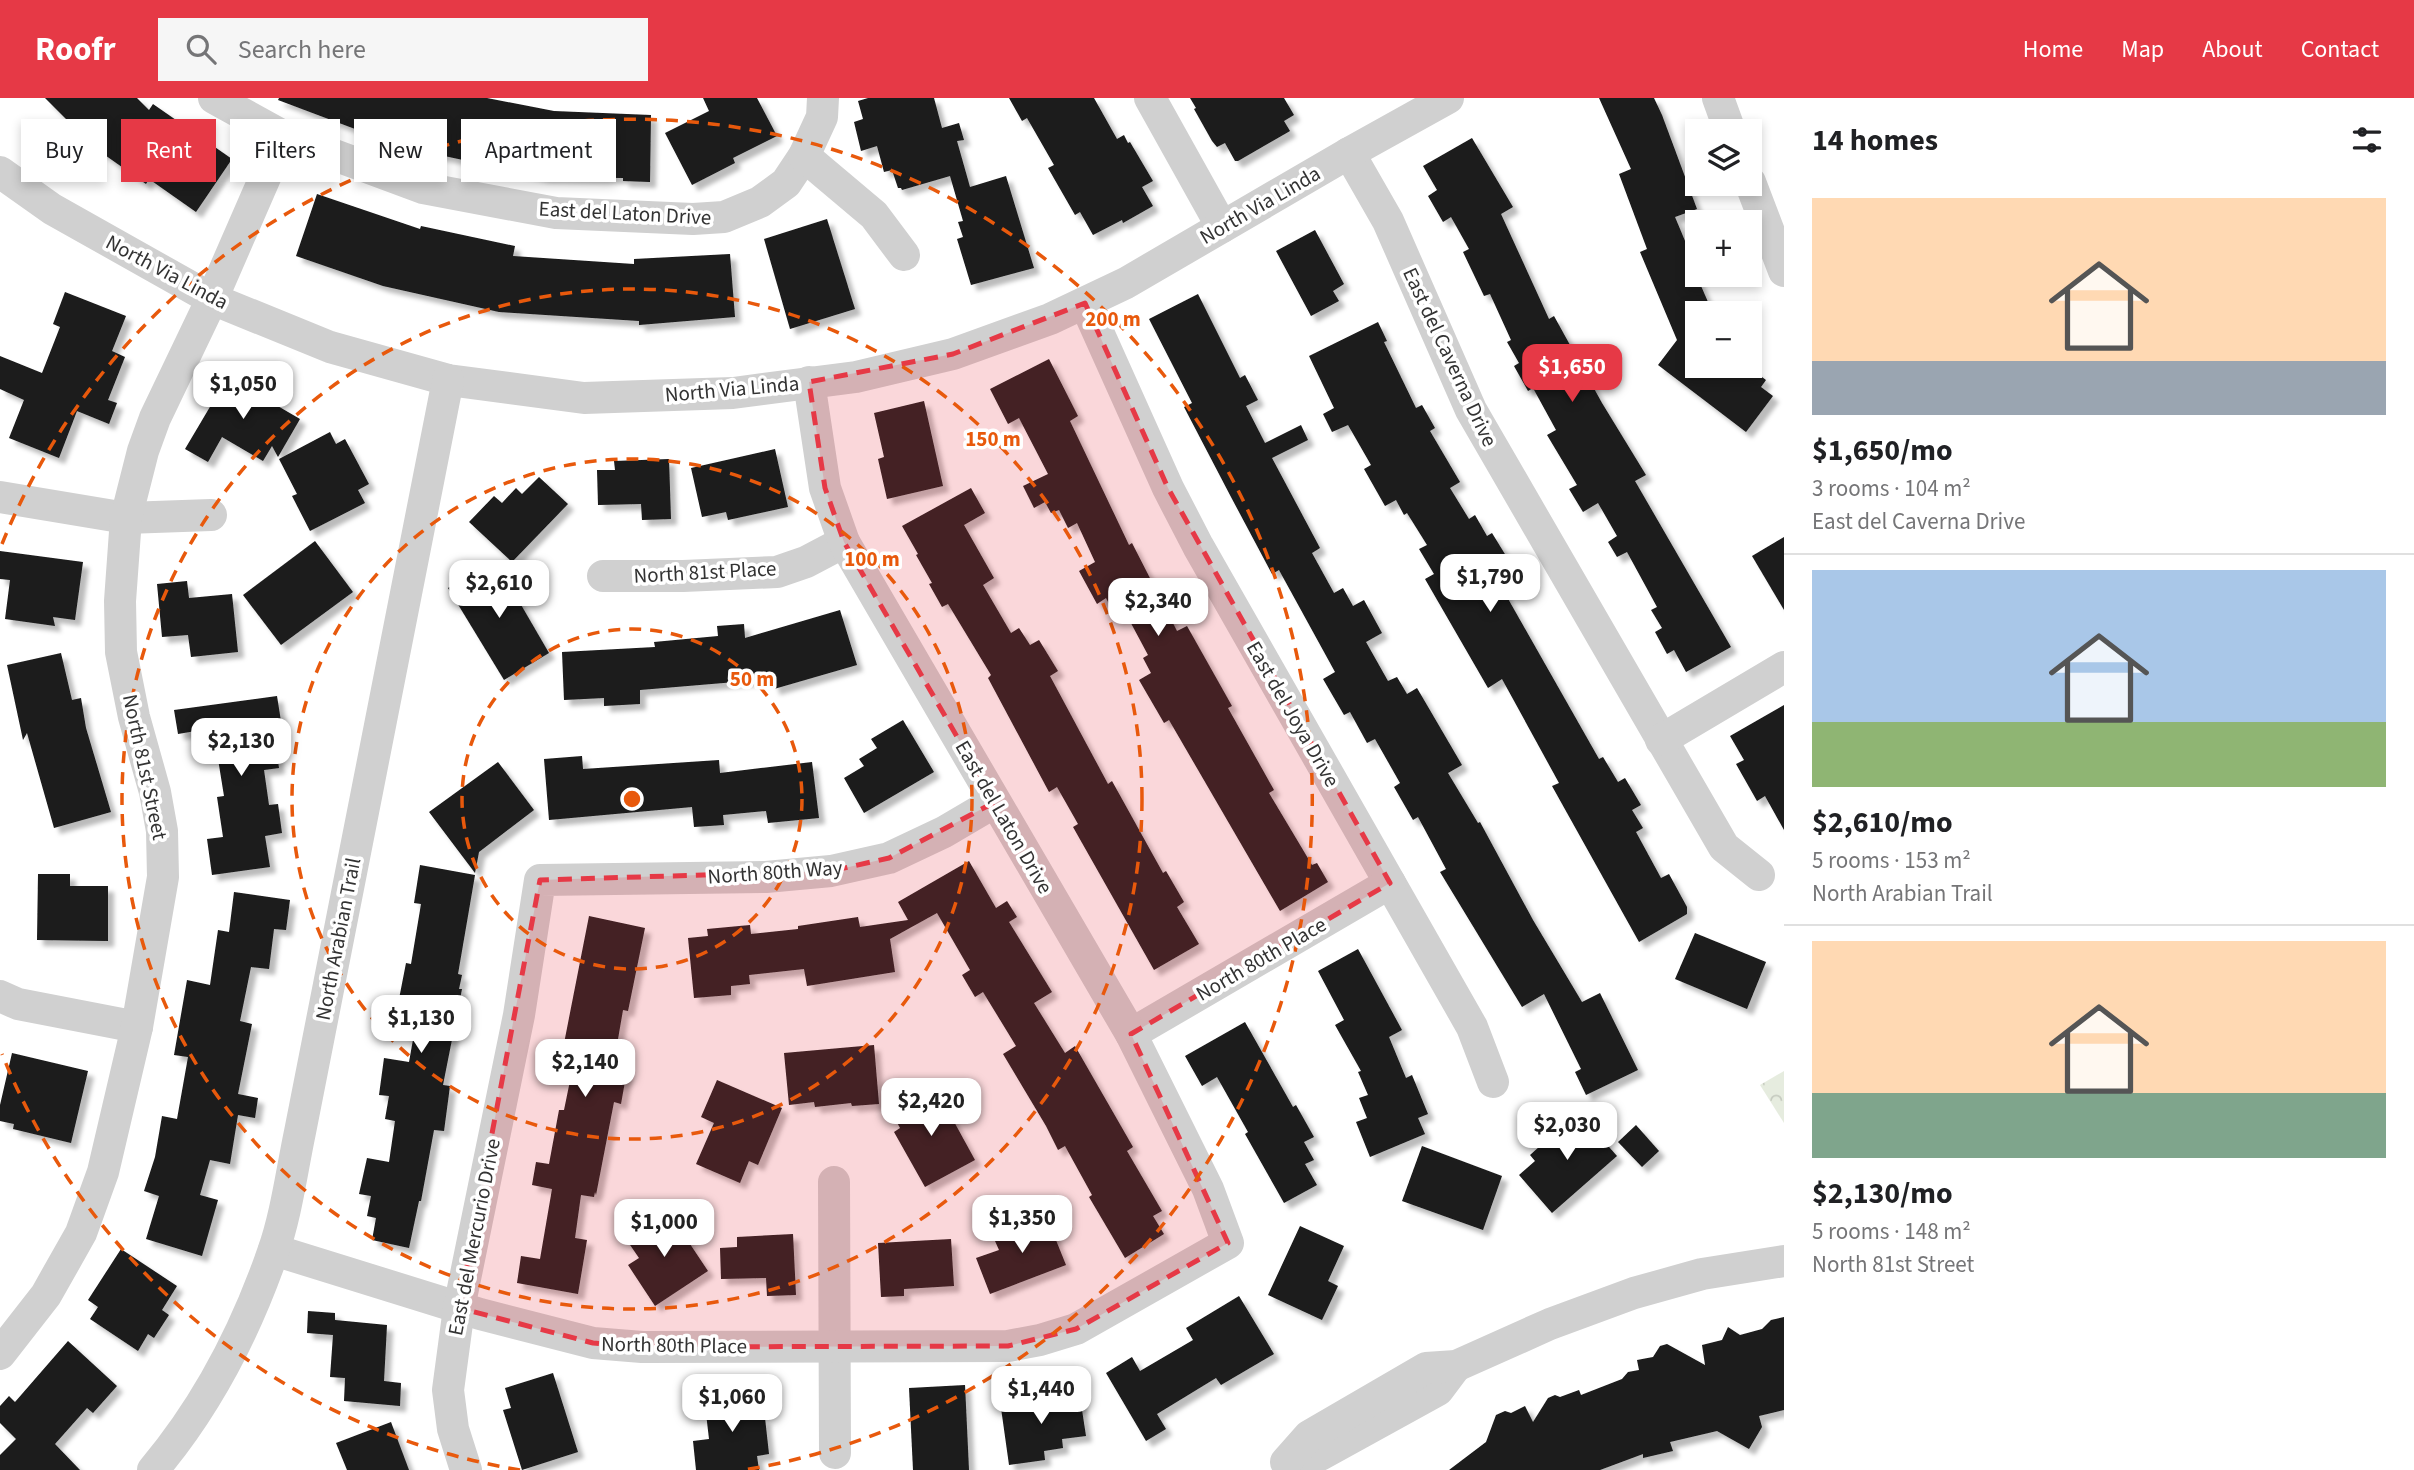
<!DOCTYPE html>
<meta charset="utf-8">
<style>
body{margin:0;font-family:"Source Sans 3",sans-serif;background:#f6f6f6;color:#202124;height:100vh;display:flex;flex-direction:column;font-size:26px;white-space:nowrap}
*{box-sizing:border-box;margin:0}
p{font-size:23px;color:#757577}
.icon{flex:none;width:38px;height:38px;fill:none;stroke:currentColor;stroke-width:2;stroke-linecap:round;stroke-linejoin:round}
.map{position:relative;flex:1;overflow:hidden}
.drawer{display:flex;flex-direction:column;background:#fff;width:630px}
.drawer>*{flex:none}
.guide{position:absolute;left:21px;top:21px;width:665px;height:63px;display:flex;gap:14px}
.fabs{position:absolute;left:1685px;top:21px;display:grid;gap:14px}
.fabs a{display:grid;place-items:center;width:77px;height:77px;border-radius:0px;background:#fff;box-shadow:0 4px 10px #0003;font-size:35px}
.price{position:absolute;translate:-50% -60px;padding:0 16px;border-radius:14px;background:#fff;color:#222;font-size:23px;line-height:46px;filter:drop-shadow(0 2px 4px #0008)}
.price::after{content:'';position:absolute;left:50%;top:42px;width:21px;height:16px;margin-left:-10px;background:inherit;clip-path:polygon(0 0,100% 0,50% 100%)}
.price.active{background:#e63946;color:#fff}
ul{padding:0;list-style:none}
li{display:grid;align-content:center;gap:14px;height:371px;padding:0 28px}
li+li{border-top:2px solid #e0e0e0}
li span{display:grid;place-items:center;height:217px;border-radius:0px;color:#555}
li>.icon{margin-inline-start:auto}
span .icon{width:126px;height:126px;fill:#fffc;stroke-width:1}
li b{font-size:30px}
h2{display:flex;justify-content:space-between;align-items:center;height:84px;padding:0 28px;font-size:30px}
.chip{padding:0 24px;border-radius:0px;background:#fff;box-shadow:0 4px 10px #0003;font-size:24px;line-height:63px}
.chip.active{background:#e63946;color:#fff}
header{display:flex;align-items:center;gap:42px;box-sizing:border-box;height:98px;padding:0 35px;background:#e63946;color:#fff}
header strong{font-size:33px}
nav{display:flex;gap:38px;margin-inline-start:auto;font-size:24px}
.search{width:490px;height:63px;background:#f6f6f6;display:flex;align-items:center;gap:18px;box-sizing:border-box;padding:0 24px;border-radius:0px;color:#757577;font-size:26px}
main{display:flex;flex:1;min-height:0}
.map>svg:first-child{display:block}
.park{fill:url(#park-crowns)}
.building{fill:#1a1a1a;filter:url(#shadow)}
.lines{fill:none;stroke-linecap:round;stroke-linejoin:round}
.minor{stroke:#d0d0d0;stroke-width:32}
.marked{fill:#e63946;fill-opacity:0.2;stroke:#e63946;stroke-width:5;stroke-dasharray:14 9;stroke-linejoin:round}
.ring{fill:none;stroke:#e8590c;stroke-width:3.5;stroke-dasharray:12 9}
.labels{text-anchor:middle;stroke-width:7;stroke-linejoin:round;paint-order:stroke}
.street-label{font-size:21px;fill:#333;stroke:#fff}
.centre{fill:#e8590c;stroke:#fff;stroke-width:3.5}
.ring-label{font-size:21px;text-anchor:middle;font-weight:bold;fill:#e8590c;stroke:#fff;stroke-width:7;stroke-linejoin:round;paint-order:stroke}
</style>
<header>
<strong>Roofr</strong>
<div class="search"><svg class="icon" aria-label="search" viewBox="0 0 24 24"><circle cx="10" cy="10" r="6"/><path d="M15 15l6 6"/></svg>Search here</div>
<nav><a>Home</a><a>Map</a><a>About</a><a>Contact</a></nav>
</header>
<main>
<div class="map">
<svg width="1784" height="1372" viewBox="0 0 1784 1372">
<defs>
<pattern id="park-crowns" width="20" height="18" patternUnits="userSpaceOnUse" patternTransform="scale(1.75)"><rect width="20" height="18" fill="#e6ecdf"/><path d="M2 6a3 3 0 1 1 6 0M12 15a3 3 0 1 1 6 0" fill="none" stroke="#c6cbc0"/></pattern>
<filter id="shadow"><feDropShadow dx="6" dy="6" stdDeviation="2" flood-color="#0004"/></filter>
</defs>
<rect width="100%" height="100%" fill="#fff"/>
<polygon class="park" points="1784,973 1784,1025 1760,987"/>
<g class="building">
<polygon points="45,0 137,0 149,12 153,6 232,61 196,114 149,81 146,86 95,50"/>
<polygon points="279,0 487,0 554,13 651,17 650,84 623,83 623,80 543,79 421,53 388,41 387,43 278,2"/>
<polygon points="703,0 757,0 777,38 733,60 735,65 692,87 665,35 709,13"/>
<polygon points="868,0 934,0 942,30 959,25 964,42 957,43 970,89 1006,78 1034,170 971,187 957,141 963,139 958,124 963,123 950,78 902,92 901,90 898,90 892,72 884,74 877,48 861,53 854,24 863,21 858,3"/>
<polygon points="1009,0 1094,0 1117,41 1124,37 1128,45 1130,44 1153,83 1142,89 1153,108 1123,125 1122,122 1093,137 1080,114 1075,117 1048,70 1054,67 1027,20 1022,23"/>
<polygon points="1190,0 1284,0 1294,17 1284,23 1290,33 1238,63 1235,63 1225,45 1217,49 1212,43 1194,11 1196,10"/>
<polygon points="1599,0 1654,0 1662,17 1697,111 1675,119 1693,162 1698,160 1698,181 1708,204 1698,209 1698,268 1747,268 1766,282 1761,289 1773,298 1746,334 1658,267 1677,242 1640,154 1647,151 1619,76 1631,71"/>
<polygon points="1472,40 1513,109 1501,116 1549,221 1554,218 1602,305 1646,377 1635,383 1731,549 1686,574 1674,552 1667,556 1655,534 1662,530 1651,512 1657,509 1627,454 1617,459 1608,444 1617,438 1598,405 1583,414 1569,391 1577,387 1547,337 1556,332 1533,290 1528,293 1514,268 1519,265 1507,244 1511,242 1490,196 1484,198 1463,154 1469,151 1451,119 1443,124 1428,98 1437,92 1423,68"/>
<polygon points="317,96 420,131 421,128 515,148 513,158 634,166 634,161 730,156 735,219 639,227 639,223 499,214 383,188 296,158"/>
<polygon points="827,121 855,211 790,231 764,141"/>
<polygon points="1315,132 1344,186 1333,193 1339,203 1311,218 1276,153"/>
<polygon points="65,194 126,218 112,253 125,259 108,302 117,305 109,326 77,313 59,360 9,340 24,302 0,291 0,258 42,275 60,229 53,226"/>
<polygon points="1198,196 1240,280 1245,277 1258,302 1246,308 1265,345 1301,327 1308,342 1272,360 1320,450 1312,455 1334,495 1343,490 1353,508 1364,502 1382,535 1366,544 1388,583 1397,579 1407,596 1417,590 1462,667 1448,675 1478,725 1480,724 1533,822 1582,904 1600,895 1638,972 1586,997 1575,974 1581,971 1544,896 1522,909 1440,774 1446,771 1418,719 1413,722 1394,689 1400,685 1375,641 1367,645 1350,614 1344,617 1323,581 1335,574 1279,472 1272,476 1231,399 1184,309 1192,305 1149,221"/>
<polygon points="1378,224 1387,243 1384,244 1416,310 1422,307 1435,330 1430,333 1460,384 1450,390 1469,421 1475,417 1487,438 1492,435 1511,466 1494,476 1599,661 1603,659 1618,684 1625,680 1641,707 1632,712 1643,730 1636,734 1661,780 1669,776 1687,809 1687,816 1639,844 1552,688 1559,685 1502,581 1488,590 1425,481 1434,476 1419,451 1427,447 1407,415 1404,417 1396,402 1385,408 1364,371 1371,367 1348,327 1332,334 1323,316 1334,310 1309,258"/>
<polygon points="1049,261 1078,318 1070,323 1129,447 1132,445 1177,533 1187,528 1232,608 1228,610 1274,692 1269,695 1312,767 1317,765 1328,784 1280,813 1169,622 1164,625 1139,582 1151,575 1143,560 1148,557 1125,514 1116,519 1106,500 1097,506 1079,473 1095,464 1077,425 1068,430 1059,412 1051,415 1045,404 1034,410 1023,388 1048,376 1019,320 1008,326 990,291"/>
<polygon points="233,270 258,284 252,293 300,321 278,359 272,348 263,363 222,339 208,364 185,351"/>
<polygon points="924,303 943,388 887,401 878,361 884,359 874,315"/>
<polygon points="330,334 336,346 345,341 369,386 358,392 365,405 310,433 292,398 297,396 279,361"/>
<polygon points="775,351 788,409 728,422 726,414 702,419 691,370"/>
<polygon points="669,361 671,421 642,422 641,406 598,407 597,372 615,372 614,363"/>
<polygon points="539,379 568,406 512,464 469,424 494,398 502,405 516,390 522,396"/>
<polygon points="971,390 985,415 964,427 994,480 983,487 1011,535 1019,530 1030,547 1039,542 1058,573 1050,578 1108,686 1112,683 1163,775 1166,773 1184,804 1177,809 1199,846 1154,872 1073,729 1078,726 1057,689 1049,694 988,580 991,577 948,506 942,509 929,486 932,485 916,457 918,456 902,428"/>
<polygon points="1784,439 1784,512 1752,458"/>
<polygon points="315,443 353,494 281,547 243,497"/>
<polygon points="0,453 83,464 75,522 53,519 55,528 5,521 10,482 0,481"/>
<polygon points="495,462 549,555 504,582 448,490"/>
<polygon points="187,483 189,500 232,496 238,554 191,559 188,537 162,539 157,486"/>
<polygon points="840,512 857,567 774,591 771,581 640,592 640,606 604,608 604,600 564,602 562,554 655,549 654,544 718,538 717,528 744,526 745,540"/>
<polygon points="61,555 72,602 81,600 86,630 111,714 54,730 27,635 23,642 7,567"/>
<polygon points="277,598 283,636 274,637 279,670 264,672 269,707 278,706 282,735 265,738 270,769 212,777 207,741 223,739 217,699 224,698 213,630 178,636 174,612"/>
<polygon points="1784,607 1784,732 1765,698 1757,703 1736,666 1744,662 1730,638"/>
<polygon points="903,622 934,674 864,715 844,680 864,668 859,661 877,650 871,641"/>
<polygon points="582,658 583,671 719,662 720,675 812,664 819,720 768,725 766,713 723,717 724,727 694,729 692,709 549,722 544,661"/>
<polygon points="498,664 534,712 479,754 475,775 429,714"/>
<polygon points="969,763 996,810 1007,803 1017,819 1009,824 1052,894 1034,905 1065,955 1075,948 1133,1049 1127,1053 1162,1113 1153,1118 1164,1136 1125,1160 1089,1099 1092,1097 1065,1048 1058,1052 1046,1028 1003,956 1016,948 983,894 975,899 962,877 970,872 937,815 890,841 895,874 807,888 804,871 749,877 750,886 731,888 731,897 694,900 688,840 708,838 707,831 750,827 751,836 798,831 798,828 858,819 860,829 908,822 898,804"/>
<polygon points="420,767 475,777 458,876 462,877 459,891 462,891 443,987 450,988 444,1033 434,1032 421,1103 419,1103 409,1150 372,1142 376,1120 367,1118 371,1098 359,1096 367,1060 389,1064 395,1023 385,1021 389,998 379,997 384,960 409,964 416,925 406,923 410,903 399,901 406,865 411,866 421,806 414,805"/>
<polygon points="38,776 70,776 70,788 108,788 108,843 37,842"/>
<polygon points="234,794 290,802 286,832 274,831 269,871 251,869 240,923 252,926 238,996 258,1000 255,1020 238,1017 230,1066 210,1062 200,1097 218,1102 202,1158 146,1141 159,1098 144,1093 155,1059 162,1018 177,1021 188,959 174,957 187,882 210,887 218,832 229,834"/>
<polygon points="589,818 645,830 628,913 623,912 613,970 627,972 621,1006 614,1004 596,1097 595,1094 594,1099 581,1097 575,1140 587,1142 578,1196 517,1185 521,1158 540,1161 552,1091 532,1087 536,1064 549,1066 559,1012 564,1012 571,978 558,976"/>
<polygon points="1695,835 1766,864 1747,911 1675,881"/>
<polygon points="1358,851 1402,932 1389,939 1406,980 1412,977 1428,1016 1418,1020 1425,1036 1370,1059 1356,1024 1367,1020 1359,1000 1368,997 1358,974 1361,973 1335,927 1344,922 1318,873"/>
<polygon points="1245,924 1293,1009 1296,1007 1314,1039 1304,1044 1314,1062 1305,1066 1317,1087 1284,1105 1245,1036 1248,1034 1217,979 1202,988 1185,958"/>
<polygon points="874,947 879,1006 852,1008 851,1005 815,1009 814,1004 789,1007 784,955"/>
<polygon points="12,955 88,973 71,1045 13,1031 14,1026 0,1023 0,1007"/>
<polygon points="717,982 782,1010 758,1067 749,1063 740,1085 696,1066 714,1025 701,1019"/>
<polygon points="935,989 975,1062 925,1089 894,1034 900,1030 891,1013"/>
<polygon points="1578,1014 1617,1058 1552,1115 1519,1077 1535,1063 1530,1057"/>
<polygon points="1636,1027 1659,1053 1642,1069 1618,1044"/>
<polygon points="1422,1048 1502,1078 1483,1132 1402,1103"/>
<polygon points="668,1113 708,1173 655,1208 628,1167 639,1160 626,1141"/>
<polygon points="1045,1115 1066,1167 990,1196 976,1160 999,1152 995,1143 1014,1136 1011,1128"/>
<polygon points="1300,1128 1344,1148 1328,1183 1338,1188 1322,1222 1268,1197"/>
<polygon points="793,1136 796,1197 767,1198 766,1180 721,1181 720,1150 737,1149 737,1139"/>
<polygon points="951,1141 954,1188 904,1191 904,1198 881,1199 878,1145"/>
<polygon points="121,1151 177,1188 162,1212 169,1217 154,1240 148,1236 138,1253 90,1221 98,1209 88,1202"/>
<polygon points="1239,1198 1274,1256 1221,1287 1216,1280 1157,1316 1166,1331 1146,1343 1106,1275 1132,1259 1140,1273 1193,1242 1186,1230"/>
<polygon points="308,1213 335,1215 335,1222 387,1227 384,1283 401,1285 400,1308 344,1303 345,1280 330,1279 333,1237 307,1235"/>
<polygon points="1784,1219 1784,1312 1759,1318 1762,1329 1749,1351 1717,1333 1670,1344 1673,1353 1643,1360 1643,1356 1600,1372 1449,1372 1486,1344 1496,1317 1505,1313 1511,1315 1525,1308 1533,1324 1548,1300 1555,1297 1560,1299 1579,1292 1581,1297 1622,1281 1628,1274 1639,1272 1637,1262 1653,1259 1660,1248 1667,1246 1705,1267 1702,1247 1722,1242 1728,1229 1740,1237 1762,1231 1771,1222"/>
<polygon points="68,1243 117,1288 93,1315 87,1310 55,1346 80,1372 0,1372 0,1357 16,1341 0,1325 0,1308 9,1298 15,1304"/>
<polygon points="553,1275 578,1354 522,1372 503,1312 511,1310 505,1290"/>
<polygon points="965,1287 969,1372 913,1372 909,1290"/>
<polygon points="754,1292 757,1321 765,1320 769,1356 757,1358 759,1372 696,1372 693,1343 709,1341 704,1298"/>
<polygon points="1059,1293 1060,1302 1080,1299 1086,1338 1062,1341 1063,1350 1044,1353 1045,1362 1009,1367 1001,1310 1018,1308 1017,1299"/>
<polygon points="391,1324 409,1372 347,1372 336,1345"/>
</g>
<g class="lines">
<g class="minor">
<polyline points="214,0 283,38 423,90 556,115 693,121 724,119 760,104 786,85 804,58 822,19 823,0"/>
<polyline points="1150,0 1222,129"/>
<polyline points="1718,0 1730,33"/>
<polyline points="1349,55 1388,123 1471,312 1724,749 1759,777"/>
<polyline points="804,58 874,117 904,157"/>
<polyline points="0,74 52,111 212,201 330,249 448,282 584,300 733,295 856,279 953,256 1050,221 1126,185 1349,55 1448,0"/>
<polyline points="1750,84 1784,173"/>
<polyline points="1085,205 1168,390 1198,448 1472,929 1493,984"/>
<polyline points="0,399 126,420 211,417"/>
<polyline points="603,478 683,478 777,474 806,464 844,444"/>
<polyline points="1661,642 1784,569"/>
<polyline points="0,898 18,906 137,929"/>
<polyline points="1131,936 1390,785"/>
<polyline points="834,1084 835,1355"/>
<polyline points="274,1152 480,1216 593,1245 642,1249 1008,1248 1040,1242 1076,1231 1228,1145 1208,1091 1131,936 844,444 825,390 809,284"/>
<polyline points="0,1256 46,1197 81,1135 103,1074 137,929 163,779 162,733 155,694 134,619 121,554 120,503 126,420 143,353 155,320 212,201 283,38"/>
<polyline points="1289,1363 1320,1357 1438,1292 1456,1268"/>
<polyline points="1286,1364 1309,1338 1426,1270 1456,1268 1550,1226 1634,1195 1702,1176 1784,1163"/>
<path d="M153,1372C206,1309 246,1232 273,1154C286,1118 292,1072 300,1034L448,282"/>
<polyline points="466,1372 453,1331 448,1292 459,1210 519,917 540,782 766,779 831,773 889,760 944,734 995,704"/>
</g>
</g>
<path class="marked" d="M1085,205L1168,390L1390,785L1131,936L1228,1145L1076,1231L1008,1248L642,1249L593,1245L459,1210L540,782L831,773L889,760L995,704L844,444L825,390L809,284L953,256Z"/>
<g class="ring">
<circle cx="632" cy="701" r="170"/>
<circle cx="632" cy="701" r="340"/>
<circle cx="632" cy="701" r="510"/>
<path d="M520 1372A680 680 0 0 1 2 956M2 446A680 680 0 1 1 744 1372"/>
</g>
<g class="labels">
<g class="street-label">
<text transform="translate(1260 107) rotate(-30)" y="7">North Via Linda</text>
<text transform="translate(625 115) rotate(3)" y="7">East del Laton Drive</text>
<text transform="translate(167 174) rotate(28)" y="7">North Via Linda</text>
<text transform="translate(1450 259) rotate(65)" y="7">East del Caverna Drive</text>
<text transform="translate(732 291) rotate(-5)" y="7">North Via Linda</text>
<text transform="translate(705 474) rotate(-3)" y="7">North 81st Place</text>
<text transform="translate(1293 616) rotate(60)" y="7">East del Joya Drive</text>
<text transform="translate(145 669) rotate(78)" y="7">North 81st Street</text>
<text transform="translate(1004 719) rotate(60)" y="7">East del Laton Drive</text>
<text transform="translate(775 774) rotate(-4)" y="7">North 80th Way</text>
<text transform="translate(338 841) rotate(-79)" y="7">North Arabian Trail</text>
<text transform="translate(1261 861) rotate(-30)" y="7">North 80th Place</text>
<text transform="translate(474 1139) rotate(-79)" y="7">East del Mercurio Drive</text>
<text transform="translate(674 1247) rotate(1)" y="7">North 80th Place</text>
</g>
</g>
<circle cx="632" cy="701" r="10" class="centre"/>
<g class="ring-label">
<text x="1113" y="228">200 m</text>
<text x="993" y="348">150 m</text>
<text x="872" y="468">100 m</text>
<text x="752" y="588">50 m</text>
</g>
</svg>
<div class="fabs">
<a><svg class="icon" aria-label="layers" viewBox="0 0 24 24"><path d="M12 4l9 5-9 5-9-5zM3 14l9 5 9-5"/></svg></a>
<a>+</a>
<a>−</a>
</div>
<b class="price active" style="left:1572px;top:306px">$1,650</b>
<b class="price" style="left:243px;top:323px">$1,050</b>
<b class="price" style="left:1490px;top:516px">$1,790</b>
<b class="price" style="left:499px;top:522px">$2,610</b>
<b class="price" style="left:1158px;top:540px">$2,340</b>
<b class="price" style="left:241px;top:680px">$2,130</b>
<b class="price" style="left:421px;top:957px">$1,130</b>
<b class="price" style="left:585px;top:1001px">$2,140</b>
<b class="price" style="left:931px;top:1040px">$2,420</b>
<b class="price" style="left:1567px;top:1064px">$2,030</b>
<b class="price" style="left:1022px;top:1157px">$1,350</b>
<b class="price" style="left:664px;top:1161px">$1,000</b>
<b class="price" style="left:1041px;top:1328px">$1,440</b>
<b class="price" style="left:732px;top:1336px">$1,060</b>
<div class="guide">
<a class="chip">Buy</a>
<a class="chip active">Rent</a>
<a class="chip">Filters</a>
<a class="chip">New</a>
<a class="chip">Apartment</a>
</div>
</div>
<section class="drawer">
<h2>14 homes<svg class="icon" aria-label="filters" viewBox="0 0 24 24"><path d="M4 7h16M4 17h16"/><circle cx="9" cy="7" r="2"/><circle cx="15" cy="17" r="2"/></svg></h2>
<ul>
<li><span style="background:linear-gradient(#ffd9b3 75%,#9aa5b1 0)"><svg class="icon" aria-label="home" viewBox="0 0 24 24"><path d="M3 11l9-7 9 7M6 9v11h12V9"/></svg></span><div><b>$1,650/mo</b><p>3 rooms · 104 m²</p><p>East del Caverna Drive</p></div></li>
<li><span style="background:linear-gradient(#a9c7e8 70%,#8fb573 0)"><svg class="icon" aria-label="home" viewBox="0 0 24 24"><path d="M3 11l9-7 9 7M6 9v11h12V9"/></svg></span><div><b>$2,610/mo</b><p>5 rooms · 153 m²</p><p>North Arabian Trail</p></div></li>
<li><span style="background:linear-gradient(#ffd9b3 70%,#7fa58c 0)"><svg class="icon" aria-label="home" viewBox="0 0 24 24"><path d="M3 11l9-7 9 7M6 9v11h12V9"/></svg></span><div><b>$2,130/mo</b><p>5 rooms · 148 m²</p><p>North 81st Street</p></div></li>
</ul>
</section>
</main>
